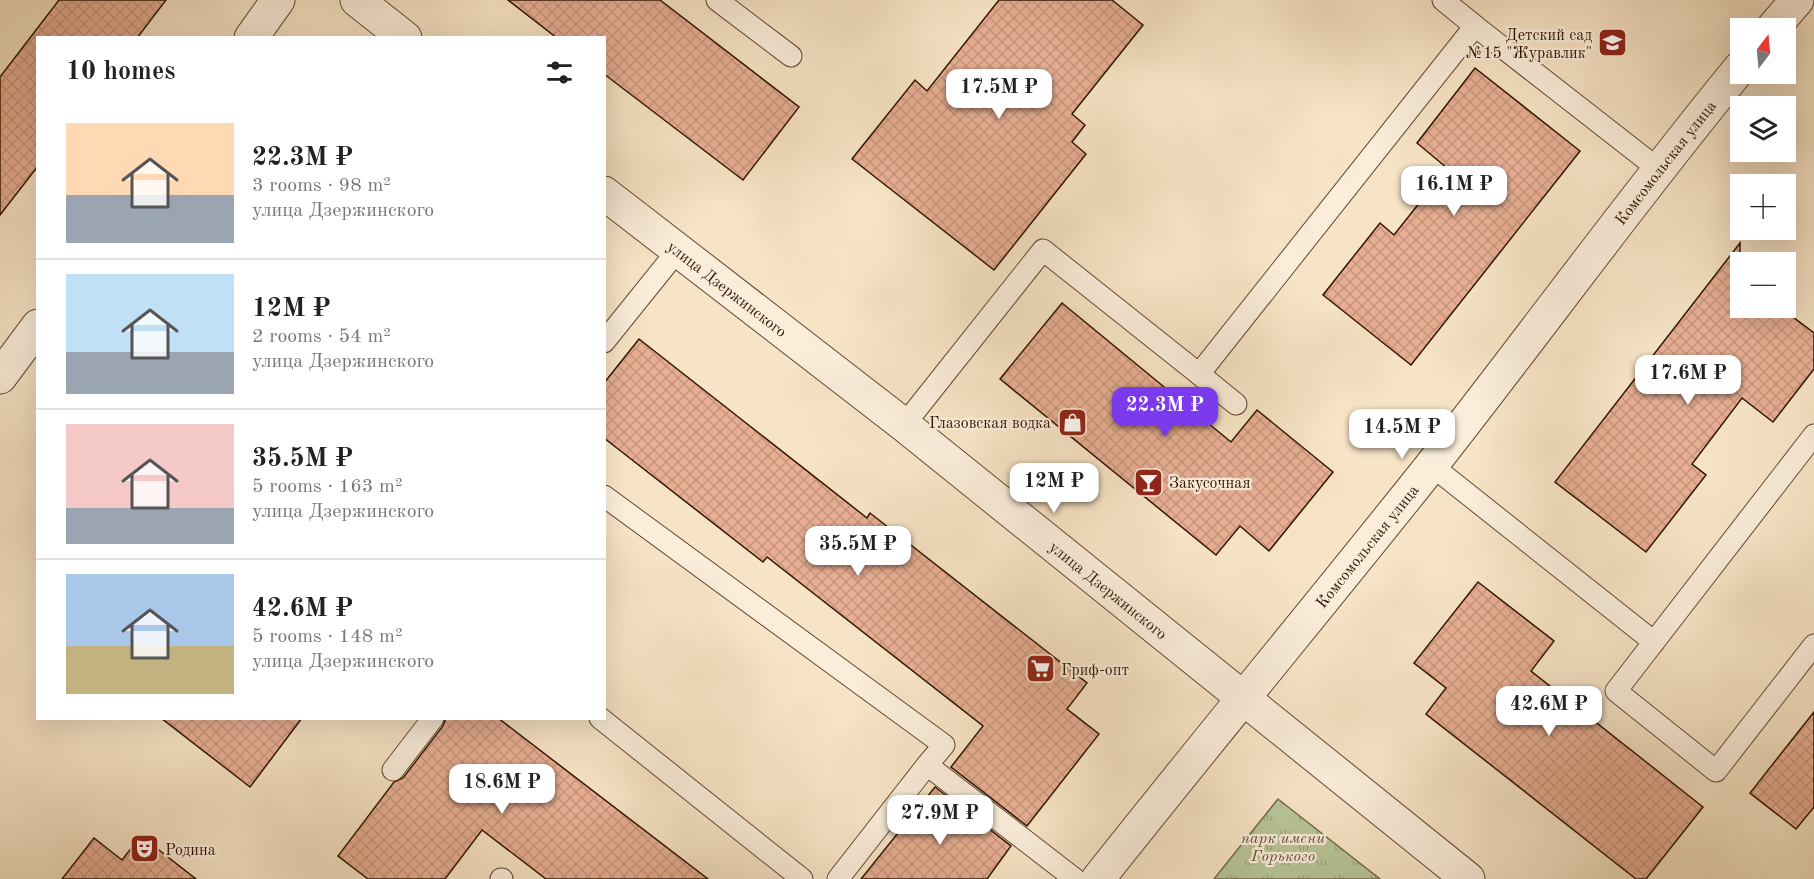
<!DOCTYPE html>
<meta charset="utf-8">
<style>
body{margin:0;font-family:"Old Standard TT",serif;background:#f6f6f6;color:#222;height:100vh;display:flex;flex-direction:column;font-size:22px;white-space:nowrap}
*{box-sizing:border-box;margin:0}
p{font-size:20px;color:#767676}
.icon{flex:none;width:33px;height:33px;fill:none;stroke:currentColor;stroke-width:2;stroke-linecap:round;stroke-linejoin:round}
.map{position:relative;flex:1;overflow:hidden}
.details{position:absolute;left:36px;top:36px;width:570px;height:684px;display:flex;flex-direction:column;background:#fff;border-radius:0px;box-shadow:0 6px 24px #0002}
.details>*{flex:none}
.needle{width:39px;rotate:16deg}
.tools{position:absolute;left:1730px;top:18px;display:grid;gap:12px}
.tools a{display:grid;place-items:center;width:66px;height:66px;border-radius:0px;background:#fff;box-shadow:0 6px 24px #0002;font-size:30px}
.price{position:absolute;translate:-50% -51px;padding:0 14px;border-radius:12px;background:#fff;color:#222;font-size:20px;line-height:39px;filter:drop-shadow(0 2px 3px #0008)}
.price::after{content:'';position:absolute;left:50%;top:36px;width:18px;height:14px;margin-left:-9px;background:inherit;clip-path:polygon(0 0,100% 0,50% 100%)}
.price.selected{background:#7c3aed;color:#fff}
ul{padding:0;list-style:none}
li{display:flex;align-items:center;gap:18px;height:150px;padding:0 30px}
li+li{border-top:2px solid #e0e0e0}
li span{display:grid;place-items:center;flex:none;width:168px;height:120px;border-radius:0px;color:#555}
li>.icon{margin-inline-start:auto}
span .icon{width:72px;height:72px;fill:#fffc;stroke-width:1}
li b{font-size:26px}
h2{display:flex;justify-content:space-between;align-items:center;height:72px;padding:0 30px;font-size:26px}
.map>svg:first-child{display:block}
.park{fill:url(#park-tufts);stroke:#746c4d;stroke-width:1.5}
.building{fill:url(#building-cross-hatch);stroke:#311401;stroke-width:1.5}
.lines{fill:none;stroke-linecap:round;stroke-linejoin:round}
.service-casing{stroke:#624832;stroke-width:23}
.minor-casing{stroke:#624832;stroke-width:35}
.tertiary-casing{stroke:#624832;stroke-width:35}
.service{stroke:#faedda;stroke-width:21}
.minor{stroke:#faedda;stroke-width:33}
.tertiary{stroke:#faedda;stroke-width:33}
.labels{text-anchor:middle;stroke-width:4.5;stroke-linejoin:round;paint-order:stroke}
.poi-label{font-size:16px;fill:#311401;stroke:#faedda;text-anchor:start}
.street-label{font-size:16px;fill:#311401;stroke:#faedda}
.park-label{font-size:16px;font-style:italic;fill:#605236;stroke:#faedda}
</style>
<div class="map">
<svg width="1814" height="879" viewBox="0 0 1814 879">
<defs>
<pattern id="park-tufts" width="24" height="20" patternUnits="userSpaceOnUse" patternTransform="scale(1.5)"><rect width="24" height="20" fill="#b7c599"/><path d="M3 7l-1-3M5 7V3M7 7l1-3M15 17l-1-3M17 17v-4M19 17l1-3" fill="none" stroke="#9ea882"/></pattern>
<pattern id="building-cross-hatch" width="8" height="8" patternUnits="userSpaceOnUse" patternTransform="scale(1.5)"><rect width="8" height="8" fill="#e7ae93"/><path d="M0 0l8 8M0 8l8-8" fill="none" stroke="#c7957d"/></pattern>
</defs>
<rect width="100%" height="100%" fill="#f7e4c6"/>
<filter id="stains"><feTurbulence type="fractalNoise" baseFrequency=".00333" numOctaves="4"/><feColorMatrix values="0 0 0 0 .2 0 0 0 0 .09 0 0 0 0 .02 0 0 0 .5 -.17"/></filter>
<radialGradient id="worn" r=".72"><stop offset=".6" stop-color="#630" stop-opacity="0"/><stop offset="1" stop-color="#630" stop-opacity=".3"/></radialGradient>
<polygon class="park" points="1278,799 1380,879 1214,879"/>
<g class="building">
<polygon points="59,0 166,0 137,38 38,38 38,166 0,215 0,77"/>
<polygon points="508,0 660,0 799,107 743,180 604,74 604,38 557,38"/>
<polygon points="999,0 1112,0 1143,25 1072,114 1085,125 1072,142 1086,154 994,270 852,159 915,80 927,91"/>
<polygon points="1475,68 1580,151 1411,365 1323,295 1380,223 1394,235 1447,168 1417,143"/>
<polygon points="1740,243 1740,308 1781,308 1814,333 1814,369 1773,422 1742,398 1692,464 1706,475 1646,552 1555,482"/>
<polygon points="1062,303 1231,442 1257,410 1333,472 1269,551 1240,526 1216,555 1000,379"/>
<polygon points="639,339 867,518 870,513 1087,683 1067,709 1099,734 1027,826 951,767 983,726 767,557 763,562 604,438 604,383"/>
<polygon points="1478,582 1554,641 1531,671 1703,807 1646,879 1636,879 1426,714 1446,688 1414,663"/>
<polygon points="1814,712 1814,807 1796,829 1750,793"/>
<polygon points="161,718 302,718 250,787"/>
<polygon points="446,718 498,718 708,879 546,879 482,830 445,879 368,879 338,856 394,782 403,778 443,726"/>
<polygon points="935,787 1011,846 987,879 861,879"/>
<polygon points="141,836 196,879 62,879 94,838 122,860"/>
</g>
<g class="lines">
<defs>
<g id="service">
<polyline points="717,0 791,56"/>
<polyline points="1443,0 1475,26"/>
<polyline points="604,342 678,250"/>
<polyline points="1199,374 1236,404"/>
<polyline points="904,425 1043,250 1199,374 1475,26 1657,168"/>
<polyline points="1814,435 1616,691 1716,771 1814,645"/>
<polyline points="1431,465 1654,642"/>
<polyline points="604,496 944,745 927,765"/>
<polyline points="600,718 802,879"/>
<polyline points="393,770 433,718"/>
<polyline points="501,879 502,879"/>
<polyline points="838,879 927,765 1075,879"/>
</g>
<g id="minor">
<polyline points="1773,28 1797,0"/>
<path id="s1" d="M1098,879C1208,740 1321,604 1431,466C1535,334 1633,198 1740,68"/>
</g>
<g id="tertiary">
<polyline points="357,0 405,38"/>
<polyline points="251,38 278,0"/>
<path id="s2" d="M604,193L904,425L1468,879"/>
<polyline points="0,377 38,326"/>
</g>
</defs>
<use href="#service" class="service-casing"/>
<use href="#minor" class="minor-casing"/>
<use href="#tertiary" class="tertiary-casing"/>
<use href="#service" class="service"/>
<use href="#minor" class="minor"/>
<use href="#tertiary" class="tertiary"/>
</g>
<defs>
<symbol id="school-square" viewBox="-11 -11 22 22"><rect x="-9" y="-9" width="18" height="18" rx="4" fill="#8f2418" stroke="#faedda"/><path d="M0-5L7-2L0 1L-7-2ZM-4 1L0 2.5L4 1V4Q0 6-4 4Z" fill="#fff"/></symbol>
<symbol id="shop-square" viewBox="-11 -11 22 22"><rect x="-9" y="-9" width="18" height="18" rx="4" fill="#8f2418" stroke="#faedda"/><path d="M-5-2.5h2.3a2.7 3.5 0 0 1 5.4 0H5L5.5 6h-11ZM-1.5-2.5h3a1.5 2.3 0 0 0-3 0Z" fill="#fff"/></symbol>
<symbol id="bar-square" viewBox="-11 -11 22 22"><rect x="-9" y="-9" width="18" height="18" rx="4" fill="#8f2418" stroke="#faedda"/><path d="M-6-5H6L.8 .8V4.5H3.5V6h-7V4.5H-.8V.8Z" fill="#fff"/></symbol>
<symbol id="supermarket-square" viewBox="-11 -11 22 22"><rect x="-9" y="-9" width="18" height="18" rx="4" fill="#8f2418" stroke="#faedda"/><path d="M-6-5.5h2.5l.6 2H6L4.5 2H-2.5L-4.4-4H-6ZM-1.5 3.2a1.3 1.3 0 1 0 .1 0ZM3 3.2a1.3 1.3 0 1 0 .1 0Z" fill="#fff"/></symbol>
<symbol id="theatre-square" viewBox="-11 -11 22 22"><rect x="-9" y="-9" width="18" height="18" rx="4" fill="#8f2418" stroke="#faedda"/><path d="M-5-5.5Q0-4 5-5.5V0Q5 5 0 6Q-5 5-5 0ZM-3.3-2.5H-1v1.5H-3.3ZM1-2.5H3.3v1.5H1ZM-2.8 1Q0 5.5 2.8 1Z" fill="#fff"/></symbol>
</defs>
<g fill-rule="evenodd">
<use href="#school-square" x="1596" y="26" width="33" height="33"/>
<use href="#shop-square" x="1056" y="406" width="33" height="33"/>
<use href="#bar-square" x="1132" y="466" width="33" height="33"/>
<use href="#supermarket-square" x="1024" y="652" width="33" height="33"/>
<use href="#theatre-square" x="128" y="832" width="33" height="33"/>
</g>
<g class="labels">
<g class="poi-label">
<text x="1592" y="40" text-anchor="end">Детский сад<tspan x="1592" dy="18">№15 "Журавлик"</tspan></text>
<text x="1051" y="428" text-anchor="end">Глазовская водка</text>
<text x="1169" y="488">Закусочная</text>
<text x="1061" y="675">Гриф-опт</text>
<text x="165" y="855">Родина</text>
</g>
<g class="street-label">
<text dy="6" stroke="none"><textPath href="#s1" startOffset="914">Комсомольская улица</textPath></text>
<text dy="6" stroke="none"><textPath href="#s2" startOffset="156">улица Дзержинского</textPath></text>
<text dy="6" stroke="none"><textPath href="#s1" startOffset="428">Комсомольская улица</textPath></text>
<text dy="6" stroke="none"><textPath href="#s2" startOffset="642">улица Дзержинского</textPath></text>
</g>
<g class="park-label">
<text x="1283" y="843">парк имени<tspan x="1283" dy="18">Горького</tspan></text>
</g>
</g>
<rect width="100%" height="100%" filter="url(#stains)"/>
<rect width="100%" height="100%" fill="url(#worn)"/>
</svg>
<div class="tools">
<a><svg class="needle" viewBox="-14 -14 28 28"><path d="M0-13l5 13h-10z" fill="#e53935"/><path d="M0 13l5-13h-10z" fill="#767676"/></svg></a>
<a><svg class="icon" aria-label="layers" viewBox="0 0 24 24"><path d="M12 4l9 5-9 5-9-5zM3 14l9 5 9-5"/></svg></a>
<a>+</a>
<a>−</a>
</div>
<b class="price" style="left:999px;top:120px">17.5M ₽</b>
<b class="price" style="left:1454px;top:217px">16.1M ₽</b>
<b class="price" style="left:1688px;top:406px">17.6M ₽</b>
<b class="price selected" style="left:1165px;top:438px">22.3M ₽</b>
<b class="price" style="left:1402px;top:460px">14.5M ₽</b>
<b class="price" style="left:1054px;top:514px">12M ₽</b>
<b class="price" style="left:858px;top:577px">35.5M ₽</b>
<b class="price" style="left:1549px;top:737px">42.6M ₽</b>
<b class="price" style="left:502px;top:815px">18.6M ₽</b>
<b class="price" style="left:940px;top:846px">27.9M ₽</b>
<section class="details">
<h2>10 homes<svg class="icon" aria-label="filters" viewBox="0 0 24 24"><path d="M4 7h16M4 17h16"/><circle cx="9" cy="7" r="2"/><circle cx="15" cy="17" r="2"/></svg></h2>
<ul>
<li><span style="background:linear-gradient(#ffd9b3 60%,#9aa5b1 0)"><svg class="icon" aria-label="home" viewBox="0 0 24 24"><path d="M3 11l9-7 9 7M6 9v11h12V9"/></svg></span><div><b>22.3M ₽</b><p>3 rooms · 98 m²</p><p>улица Дзержинского</p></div></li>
<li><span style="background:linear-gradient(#bfe0f5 65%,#9aa5b1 0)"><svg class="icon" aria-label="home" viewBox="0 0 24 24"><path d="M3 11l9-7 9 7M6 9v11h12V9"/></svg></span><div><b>12M ₽</b><p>2 rooms · 54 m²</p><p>улица Дзержинского</p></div></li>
<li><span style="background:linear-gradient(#f6c9c9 70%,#9aa5b1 0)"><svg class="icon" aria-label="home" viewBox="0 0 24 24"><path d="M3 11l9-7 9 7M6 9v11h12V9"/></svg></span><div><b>35.5M ₽</b><p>5 rooms · 163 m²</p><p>улица Дзержинского</p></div></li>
<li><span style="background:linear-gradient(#a9c7e8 60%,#c2b280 0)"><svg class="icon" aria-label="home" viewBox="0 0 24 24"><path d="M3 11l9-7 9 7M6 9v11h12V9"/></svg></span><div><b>42.6M ₽</b><p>5 rooms · 148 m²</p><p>улица Дзержинского</p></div></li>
</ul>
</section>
</div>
